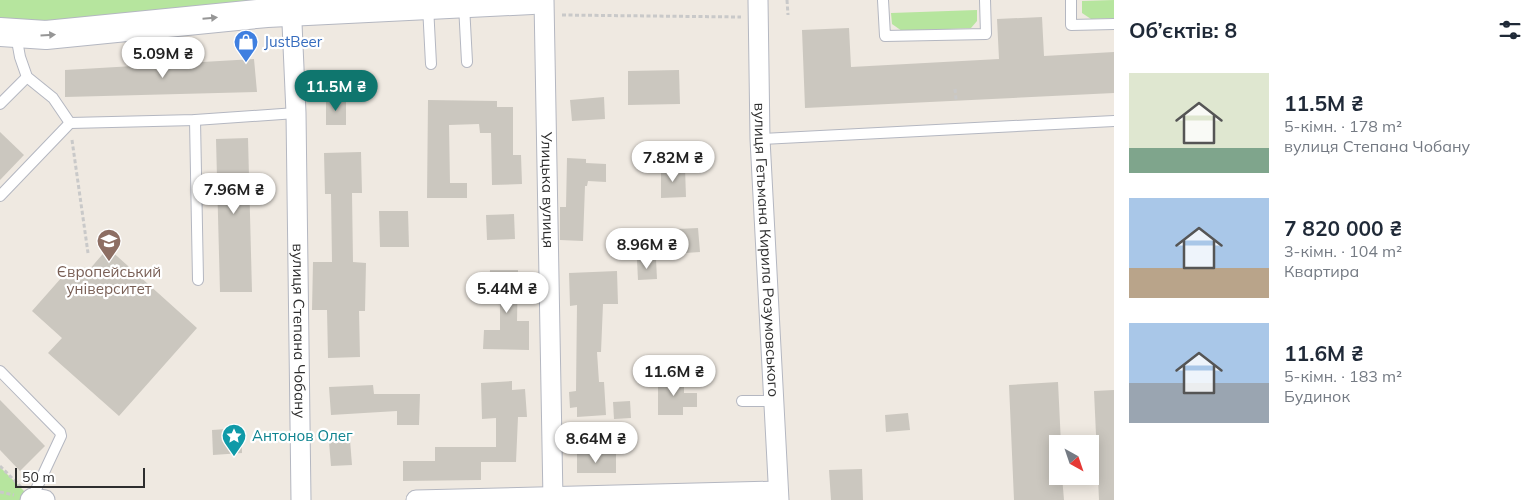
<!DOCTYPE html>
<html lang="uk">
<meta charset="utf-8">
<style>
body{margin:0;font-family:Mulish,sans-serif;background:#f2f2f3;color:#1f2937;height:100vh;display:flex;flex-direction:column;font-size:19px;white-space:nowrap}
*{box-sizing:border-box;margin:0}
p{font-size:16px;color:#747a83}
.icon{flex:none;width:28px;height:28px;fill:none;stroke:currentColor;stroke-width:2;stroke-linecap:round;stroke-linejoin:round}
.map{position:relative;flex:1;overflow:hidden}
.side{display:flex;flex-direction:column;background:#fff;width:425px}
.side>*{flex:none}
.needle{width:32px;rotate:140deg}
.controls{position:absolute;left:1049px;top:435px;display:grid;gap:10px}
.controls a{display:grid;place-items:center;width:50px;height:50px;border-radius:0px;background:#fff;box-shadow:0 2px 12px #0003;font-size:25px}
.scale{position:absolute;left:15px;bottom:12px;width:130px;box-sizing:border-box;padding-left:5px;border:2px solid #2e2e2e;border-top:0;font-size:14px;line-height:18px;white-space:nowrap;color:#2e2e2e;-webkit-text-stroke:4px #fff;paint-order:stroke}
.price{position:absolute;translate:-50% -42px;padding:0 11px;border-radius:18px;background:#fff;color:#222;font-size:16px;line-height:32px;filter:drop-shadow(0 1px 2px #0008)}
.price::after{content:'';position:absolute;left:50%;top:30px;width:15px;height:11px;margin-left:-8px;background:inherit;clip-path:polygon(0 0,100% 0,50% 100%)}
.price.active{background:#0f766e;color:#fff}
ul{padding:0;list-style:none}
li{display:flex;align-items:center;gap:15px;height:125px;padding:0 15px}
li span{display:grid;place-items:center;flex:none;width:140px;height:100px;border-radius:0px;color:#555}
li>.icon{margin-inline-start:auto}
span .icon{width:60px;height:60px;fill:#fffc;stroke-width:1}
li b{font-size:21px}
h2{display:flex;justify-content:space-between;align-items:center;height:60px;padding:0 15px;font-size:21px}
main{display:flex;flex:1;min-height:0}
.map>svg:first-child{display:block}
.green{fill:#b6e59e}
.building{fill:#cbc7bf}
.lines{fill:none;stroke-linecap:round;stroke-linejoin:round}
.lane-casing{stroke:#b4b7c1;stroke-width:12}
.street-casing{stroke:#b4b7c1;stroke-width:21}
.secondary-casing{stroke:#b4b7c1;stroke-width:30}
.path{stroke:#c9c9c9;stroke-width:3;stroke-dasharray:4 2.5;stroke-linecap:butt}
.lane{stroke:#fff;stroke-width:10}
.street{stroke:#fff;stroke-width:19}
.secondary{stroke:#fff;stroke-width:28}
.oneway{fill:#969696}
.labels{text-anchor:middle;stroke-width:4.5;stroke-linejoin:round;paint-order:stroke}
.shop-label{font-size:15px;fill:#366cbe;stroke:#fff;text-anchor:start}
.street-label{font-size:15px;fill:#2e2e2e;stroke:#fff}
.education-label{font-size:15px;fill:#785e54;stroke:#fff}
.culture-label{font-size:15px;fill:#0d838f;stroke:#fff;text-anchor:start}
</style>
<main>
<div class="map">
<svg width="1114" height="500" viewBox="0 0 1114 500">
<rect width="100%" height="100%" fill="#efe9e1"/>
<g class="green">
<polygon points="0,0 246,0 246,12 80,26 0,21"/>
<polygon points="1114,0 1114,18 1091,19 1082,13 1082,1"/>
<polygon points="977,10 977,21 971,28 902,31 892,24 891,13"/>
<polygon points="0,467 29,496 25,500 0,500"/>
</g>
<g class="building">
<polygon points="1042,17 1044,56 1114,52 1114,93 805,108 802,30 849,28 851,67 999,59 997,19"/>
<polygon points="254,59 257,92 65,97 65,70"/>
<polygon points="679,70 680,104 628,105 628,71"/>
<polygon points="604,97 605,119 572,121 570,100"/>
<rect x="326" y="99" width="20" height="26"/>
<polygon points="428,100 497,101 497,107 513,107 513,155 521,155 522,184 492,185 491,133 480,133 479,124 449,125 450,183 467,183 467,198 427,198"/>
<polygon points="0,132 24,155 0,180"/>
<polygon points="248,138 252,292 220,292 216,139"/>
<polygon points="361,152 362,193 352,193 353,262 366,263 365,311 359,311 360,357 328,358 327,310 312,310 313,262 332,262 331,194 325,194 324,153"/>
<polygon points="567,158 586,159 586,163 606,164 606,182 588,181 587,186 585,186 583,241 560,240 560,207 566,207"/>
<polygon points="685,168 686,197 661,198 661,169"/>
<polygon points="379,211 408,211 409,247 380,247"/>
<polygon points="514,214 515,239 487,240 486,215"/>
<polygon points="698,228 700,252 671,254 670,239 678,239 677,229"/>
<polygon points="108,248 197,328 119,416 48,353 62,338 32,311 70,268 82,278"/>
<polygon points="656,259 657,279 638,280 637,260"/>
<polygon points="490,270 518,270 517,321 529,321 529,350 483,349 484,330 500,330 500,298 489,298"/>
<polygon points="617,271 618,304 603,304 601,352 597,352 599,382 604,382 606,415 577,417 577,407 570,408 569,392 576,391 577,305 570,306 569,273"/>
<polygon points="658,378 684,378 684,393 697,393 697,407 683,407 683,415 658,415"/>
<polygon points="512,381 512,390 525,389 527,417 518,417 516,462 481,462 481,480 403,481 403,461 435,461 435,447 496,447 496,418 482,419 481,383"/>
<polygon points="1058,382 1061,444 1058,444 1058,476 1062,476 1064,500 1014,500 1009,385"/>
<polygon points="373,385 374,394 420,394 419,425 397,425 397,411 331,415 329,387"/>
<polygon points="1114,390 1114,500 1099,500 1094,391"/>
<polygon points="0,400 45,446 20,471 0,450"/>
<polygon points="630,401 631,418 614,419 613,402"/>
<polygon points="908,413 910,430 886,432 885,415"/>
<polygon points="241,428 242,453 213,455 212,430"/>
<polygon points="350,440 352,465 331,466 329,442"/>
<rect x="577" y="454" width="39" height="19"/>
<polygon points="862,469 863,500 831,500 829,470"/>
</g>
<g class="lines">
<defs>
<g id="lane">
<polyline points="883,0 885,36 986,34 985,0"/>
<polyline points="1071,0 1071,25 1114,24"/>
<polyline points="464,5 467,62"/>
<polyline points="428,6 431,64"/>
<polyline points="16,35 20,57 27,77 53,98 70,123"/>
<polyline points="0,104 27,77"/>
<polyline points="195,120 198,280"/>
<polyline points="760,139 1114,121"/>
<polyline points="0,196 70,123 195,120 296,113"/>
<polyline points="0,371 60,432 61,436 32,498"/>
<polyline points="742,401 773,401"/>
</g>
<g id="street">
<path id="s1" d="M544,0L553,500"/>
<path id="s2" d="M758,0L760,139L779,500"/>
<path id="s3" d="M291,1L296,113L301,500"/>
<polyline points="30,500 32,498 45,500"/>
<polyline points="416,500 778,491"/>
</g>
<polyline id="secondary" points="0,32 46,35 267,13 532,0"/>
</defs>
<use href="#lane" class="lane-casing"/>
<use href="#street" class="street-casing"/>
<use href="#secondary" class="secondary-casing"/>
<g class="path">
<polyline points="787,0 788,15"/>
<polyline points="562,15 741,17"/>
<polyline points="955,89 956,100"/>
<polyline points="72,140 88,253"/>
<polyline points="0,466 21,487"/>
<polyline points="0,492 14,495"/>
</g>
<use href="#lane" class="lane"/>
<use href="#street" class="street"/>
<use href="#secondary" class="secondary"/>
</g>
<defs><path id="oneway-solid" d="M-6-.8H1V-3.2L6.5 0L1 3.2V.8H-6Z" transform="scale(1.25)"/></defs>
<g class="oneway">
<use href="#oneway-solid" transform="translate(210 18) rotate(-5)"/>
<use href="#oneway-solid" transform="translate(48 35) rotate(-4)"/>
</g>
<defs>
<symbol id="shop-pin" viewBox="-11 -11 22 30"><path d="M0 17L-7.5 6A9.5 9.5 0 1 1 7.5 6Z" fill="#3f7fe0" stroke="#fff"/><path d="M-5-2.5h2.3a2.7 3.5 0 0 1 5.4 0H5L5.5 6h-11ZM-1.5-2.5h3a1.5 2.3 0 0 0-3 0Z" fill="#fff"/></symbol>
<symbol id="university-pin" viewBox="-11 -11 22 30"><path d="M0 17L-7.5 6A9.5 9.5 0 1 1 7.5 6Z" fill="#8d6e63" stroke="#fff"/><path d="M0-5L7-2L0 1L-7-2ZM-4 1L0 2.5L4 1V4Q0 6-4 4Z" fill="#fff"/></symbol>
<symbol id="sight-pin" viewBox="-11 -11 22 30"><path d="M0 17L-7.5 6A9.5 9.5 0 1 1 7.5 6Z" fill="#0f9aa8" stroke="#fff"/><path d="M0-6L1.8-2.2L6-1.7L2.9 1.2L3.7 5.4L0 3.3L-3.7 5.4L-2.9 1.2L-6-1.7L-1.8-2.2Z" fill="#fff"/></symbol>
</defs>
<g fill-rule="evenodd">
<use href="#shop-pin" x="232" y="28" width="28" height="38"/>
<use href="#university-pin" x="95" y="227" width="28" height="38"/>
<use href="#sight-pin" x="220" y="422" width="28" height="38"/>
</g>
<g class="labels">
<g class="shop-label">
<text x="264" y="47">JustBeer</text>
</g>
<g class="street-label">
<text dy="5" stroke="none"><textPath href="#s1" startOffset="190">Улицька вулиця</textPath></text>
<text dy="5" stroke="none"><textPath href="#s2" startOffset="250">вулиця Гетьмана Кирила Розумовського</textPath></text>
<text dy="5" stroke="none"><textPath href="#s3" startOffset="330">вулиця Степана Чобану</textPath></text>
</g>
<g class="education-label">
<text x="109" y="277">Європейський<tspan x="109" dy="17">університет</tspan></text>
</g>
<g class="culture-label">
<text x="252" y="441">Антонов Олег</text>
</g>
</g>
</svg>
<div class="controls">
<a><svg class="needle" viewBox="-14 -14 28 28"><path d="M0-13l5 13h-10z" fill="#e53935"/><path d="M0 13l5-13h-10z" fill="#747a83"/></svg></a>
</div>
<div class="scale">50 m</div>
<b class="price" style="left:163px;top:79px">5.09M ₴</b>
<b class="price active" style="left:336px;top:112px">11.5M ₴</b>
<b class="price" style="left:673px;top:183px">7.82M ₴</b>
<b class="price" style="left:234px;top:215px">7.96M ₴</b>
<b class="price" style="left:647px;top:270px">8.96M ₴</b>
<b class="price" style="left:507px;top:314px">5.44M ₴</b>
<b class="price" style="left:674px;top:397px">11.6M ₴</b>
<b class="price" style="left:596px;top:464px">8.64M ₴</b>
</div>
<section class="side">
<h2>Об’єктів: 8<svg class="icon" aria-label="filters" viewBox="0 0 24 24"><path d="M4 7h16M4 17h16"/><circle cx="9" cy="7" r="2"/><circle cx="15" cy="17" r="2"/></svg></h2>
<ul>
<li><span style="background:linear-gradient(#dfe7d0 75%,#7fa58c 0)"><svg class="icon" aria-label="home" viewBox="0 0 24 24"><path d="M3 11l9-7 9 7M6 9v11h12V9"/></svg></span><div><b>11.5M ₴</b><p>5-кімн. · 178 m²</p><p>вулиця Степана Чобану</p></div></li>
<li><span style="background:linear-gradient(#a9c7e8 70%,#b9a48a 0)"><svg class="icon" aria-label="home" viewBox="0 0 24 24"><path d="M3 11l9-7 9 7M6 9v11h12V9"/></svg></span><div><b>7 820 000 ₴</b><p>3-кімн. · 104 m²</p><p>Квартира</p></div></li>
<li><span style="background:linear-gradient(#a9c7e8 60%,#9aa5b1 0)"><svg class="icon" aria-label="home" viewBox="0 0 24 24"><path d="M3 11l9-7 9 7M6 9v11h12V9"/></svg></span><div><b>11.6M ₴</b><p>5-кімн. · 183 m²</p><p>Будинок</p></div></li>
</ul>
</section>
</main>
